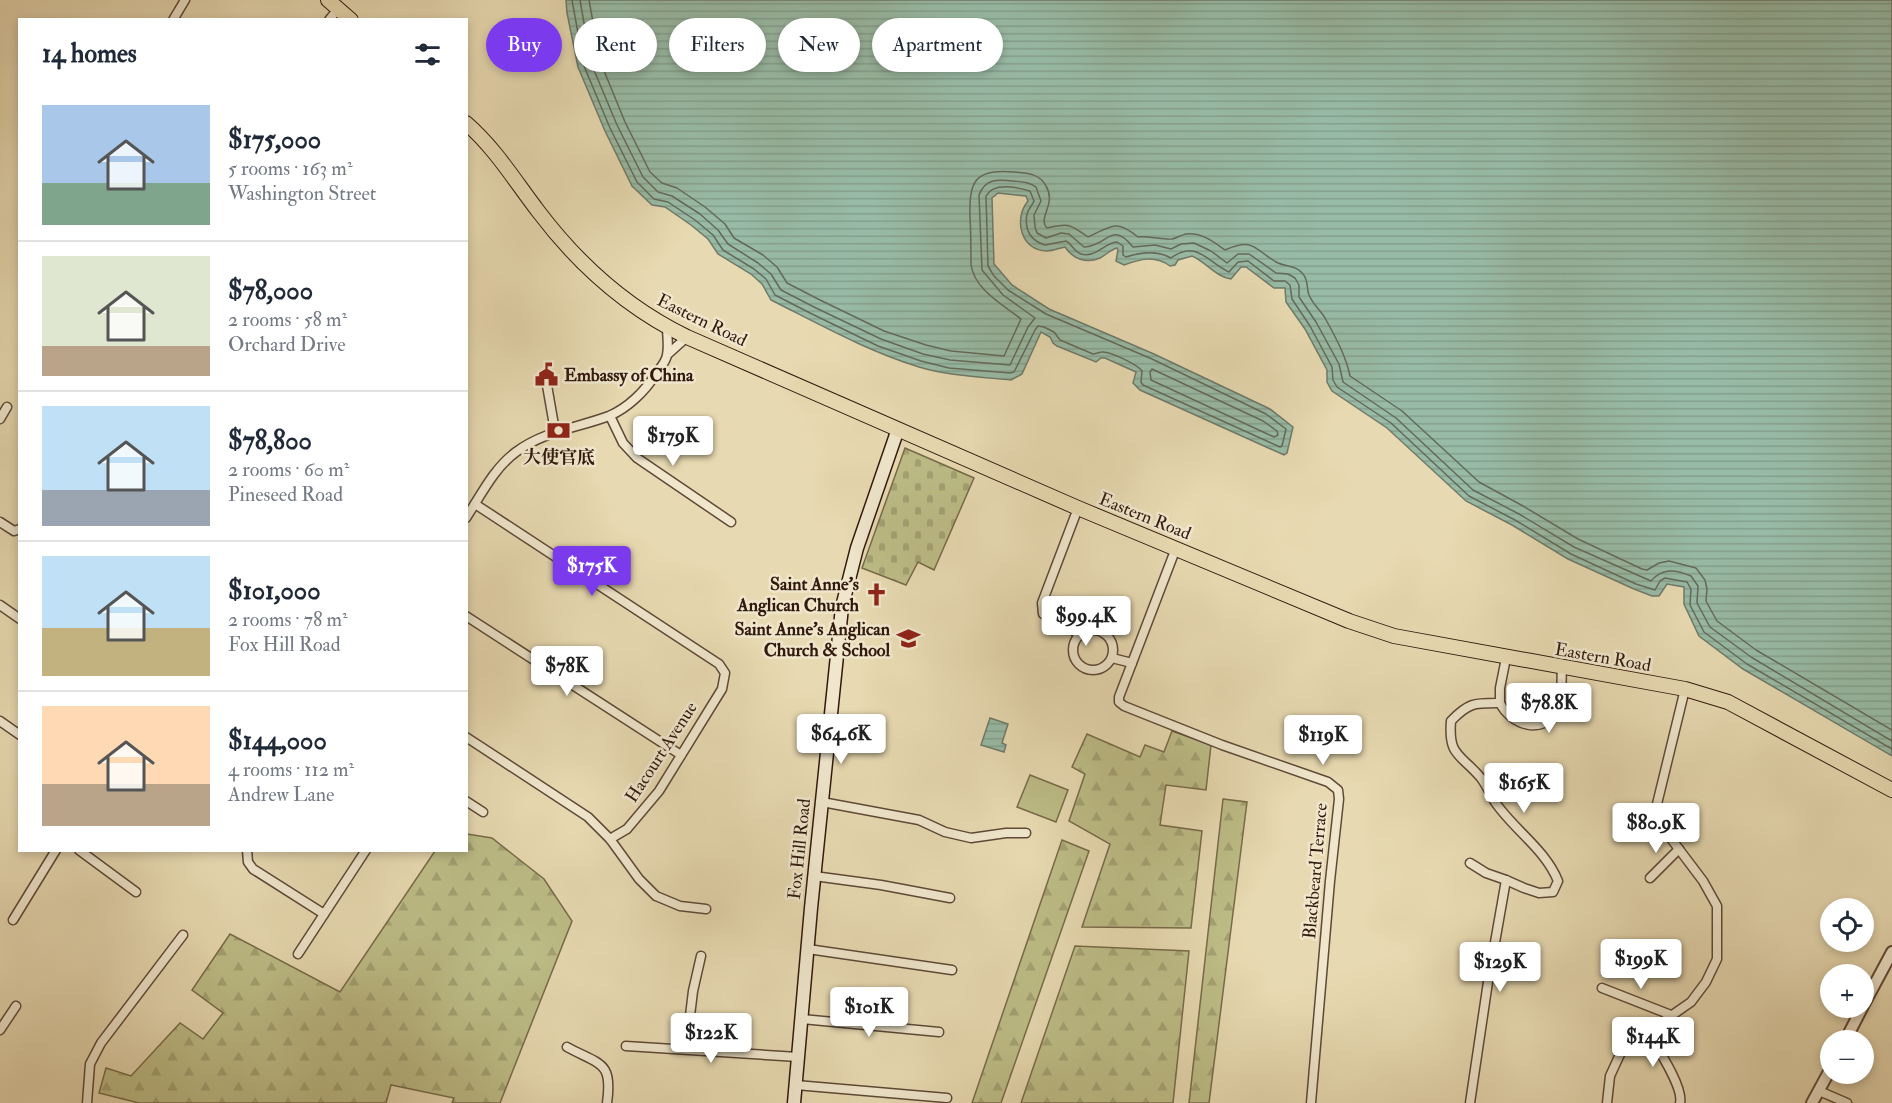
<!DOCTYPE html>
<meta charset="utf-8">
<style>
body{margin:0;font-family:"IM FELL Double Pica","Noto Serif SC",serif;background:#f6f6f7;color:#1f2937;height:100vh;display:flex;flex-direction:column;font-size:22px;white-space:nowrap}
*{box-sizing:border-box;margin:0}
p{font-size:20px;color:#747a83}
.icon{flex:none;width:33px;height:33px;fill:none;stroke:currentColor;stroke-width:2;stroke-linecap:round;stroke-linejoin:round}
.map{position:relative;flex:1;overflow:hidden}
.sheet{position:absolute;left:18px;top:18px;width:450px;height:834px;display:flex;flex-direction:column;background:#fff;border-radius:0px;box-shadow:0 3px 9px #0003}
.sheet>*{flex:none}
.banner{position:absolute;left:486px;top:18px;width:570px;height:54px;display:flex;gap:12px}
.buttons{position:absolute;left:1820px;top:898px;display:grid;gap:12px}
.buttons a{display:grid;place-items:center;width:54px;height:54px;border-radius:50%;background:#fff;box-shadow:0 3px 9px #0003;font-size:30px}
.price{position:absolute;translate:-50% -51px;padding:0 14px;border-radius:6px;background:#fff;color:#222;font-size:20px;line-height:39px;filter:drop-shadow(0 2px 3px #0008)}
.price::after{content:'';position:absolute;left:50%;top:36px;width:18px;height:14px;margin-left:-9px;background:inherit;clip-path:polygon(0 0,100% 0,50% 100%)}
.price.on{background:#7c3aed;color:#fff}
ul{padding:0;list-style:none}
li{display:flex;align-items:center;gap:18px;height:150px;padding:0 24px}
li+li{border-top:2px solid #e0e1e3}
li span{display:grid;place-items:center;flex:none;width:168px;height:120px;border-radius:0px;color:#555}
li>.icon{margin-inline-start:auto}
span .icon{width:72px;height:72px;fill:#fffc;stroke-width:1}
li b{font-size:26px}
h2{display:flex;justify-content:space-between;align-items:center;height:72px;padding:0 24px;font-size:26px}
.pill{padding:0 21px;border-radius:27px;background:#fff;box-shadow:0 3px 9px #0003;font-size:21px;line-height:54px}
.pill.on{background:#7c3aed;color:#fff}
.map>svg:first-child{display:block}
.forest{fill:url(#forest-firs);stroke:#776b4a;stroke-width:1.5}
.cemetery{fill:url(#cemetery-stones);stroke:#776b4a;stroke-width:1.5}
.garden{fill:#bdbd87;stroke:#776b4a;stroke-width:1.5}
.water{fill:url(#water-rules);stroke:#6f7a69;stroke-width:1.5}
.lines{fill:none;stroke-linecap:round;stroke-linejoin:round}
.shore{stroke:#646a5a;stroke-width:1.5}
.minor-casing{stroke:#5e4937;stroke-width:11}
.tertiary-casing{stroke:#5e4937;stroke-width:14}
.secondary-casing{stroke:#31190e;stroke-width:15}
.trunk-casing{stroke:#31190e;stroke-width:16}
.minor{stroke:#efe6cc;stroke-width:8}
.tertiary{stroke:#efe6cc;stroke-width:10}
.secondary{stroke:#efe6cc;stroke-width:12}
.trunk{stroke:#e7d9b1;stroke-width:14}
.labels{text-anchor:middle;stroke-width:5;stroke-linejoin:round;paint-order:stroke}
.street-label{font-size:18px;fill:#31190e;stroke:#efe6cc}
.poi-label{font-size:18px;font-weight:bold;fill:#31190e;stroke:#efe6cc;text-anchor:end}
</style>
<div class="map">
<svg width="1892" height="1103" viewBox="0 0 1892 1103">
<defs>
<pattern id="forest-firs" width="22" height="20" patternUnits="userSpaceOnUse" patternTransform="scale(1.5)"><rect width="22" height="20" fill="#bdbd87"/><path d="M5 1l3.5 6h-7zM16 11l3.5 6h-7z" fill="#a3a273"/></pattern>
<pattern id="cemetery-stones" width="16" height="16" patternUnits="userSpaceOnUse" patternTransform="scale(1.5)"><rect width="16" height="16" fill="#bdbd87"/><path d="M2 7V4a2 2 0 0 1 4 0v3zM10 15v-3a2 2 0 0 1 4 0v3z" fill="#a3a273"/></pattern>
<pattern id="water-rules" width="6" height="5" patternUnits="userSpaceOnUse" patternTransform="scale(1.5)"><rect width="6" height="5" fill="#98bba6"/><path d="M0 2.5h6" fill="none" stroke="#83a08e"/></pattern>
</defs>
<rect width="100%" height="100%" fill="#e7d9b1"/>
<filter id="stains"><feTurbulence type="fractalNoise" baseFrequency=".00333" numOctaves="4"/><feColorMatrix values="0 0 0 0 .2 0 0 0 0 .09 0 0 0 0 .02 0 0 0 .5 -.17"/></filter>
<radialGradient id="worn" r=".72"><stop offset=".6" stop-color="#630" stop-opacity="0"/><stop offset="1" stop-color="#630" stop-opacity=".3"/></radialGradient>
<g class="forest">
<polygon points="1172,731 1211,745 1206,790 1166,785 1160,825 1202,831 1191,928 1082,927 1110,844 1069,821 1085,774 1072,767 1087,734 1140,757 1145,745 1164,752"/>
<polygon points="1223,799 1247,802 1209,1103 1189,1103"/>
<polygon points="467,834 492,838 544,879 572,921 500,1103 452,1103 454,1098 391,1085 386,1103 139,1103 99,1093 106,1068 131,1076 180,1023 203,1039 223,1013 192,990 230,934 340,992 435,851 466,850"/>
<polygon points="1062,840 1089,851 1001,1103 972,1103"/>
<polygon points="1075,946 1189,951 1173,1103 1021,1103"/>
</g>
<polygon class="cemetery" points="905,448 974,478 934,570 918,562 906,585 862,568"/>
<polygon class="garden" points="1030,775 1068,790 1056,822 1017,807"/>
<g class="water">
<path d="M566,0H1892V756L1743,669L1699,636L1684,604V587L1667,584L1659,596H1652L1634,589L1568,559L1512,525L1466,501L1387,428L1332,391L1327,382V370L1305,329L1286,302L1285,288H1274L1246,267H1241L1231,279C1216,277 1206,262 1192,256L1178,260L1175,265L1170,266C1155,255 1140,259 1124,265L1116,261L1118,250L1117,248C1110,250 1106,255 1100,258C1086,264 1073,259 1065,247C1059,248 1053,251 1047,251C1021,251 1013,219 1028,201L1026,196L998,193L992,198L994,264L1012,285L1049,309L1154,354L1270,409L1293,427L1287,453L1284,455L1140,390L1133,383L1136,372L1105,358H1101L1096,362L1057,346L1053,343L1050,337L1041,332L1022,374L1011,380C980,377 949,376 919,367C867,351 819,324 771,300L762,284L751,274L718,254L708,239L691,225L665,207L652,205L632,186L605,131L578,67L567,13Z"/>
<polygon points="990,718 1008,724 1002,743 1006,745 1004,752 981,745"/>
</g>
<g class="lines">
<g class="shore">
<path d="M572,0L584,66L610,128L637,182L654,199L668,202L695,220L713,235L723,250L754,269L766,279L775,295L812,314L878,346L921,361L949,368L1010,373L1014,372L1035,330L1038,326L1044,327L1054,332L1060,340L1093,354C1094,354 1101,352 1102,352C1110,351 1138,365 1142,371L1141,382L1143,385L1280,447L1282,446L1286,429L1266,414L1152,359L1046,314L1008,290L994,276L988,266L986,196C993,182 1017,187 1030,191L1034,201C1032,206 1028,209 1027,214C1024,230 1031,241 1045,245L1066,241C1072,244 1074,252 1081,254C1096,258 1104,243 1117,242L1123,246V255L1126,257C1141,252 1157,250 1171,258C1197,239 1207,262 1229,272L1238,262L1248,261L1274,281H1285L1290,285L1292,299L1310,326L1332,367L1333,380L1337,387L1391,423L1469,496L1515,520L1571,554L1636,584L1655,590L1660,581L1665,578L1687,582L1691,589L1690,605L1704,632L1747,664L1892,749"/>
<path d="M580,0L591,63L617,125L643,177L658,192L672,196L700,214L718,230L728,244L758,263L771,274L781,290L816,308L881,339L923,354L950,360L1010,365L1028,327L1035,318L1003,295L982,270L979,195C985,179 997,179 1013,181C1022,182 1029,182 1036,187L1041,201L1034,215L1035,227L1037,233L1046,238L1061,233L1069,234L1084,247C1108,246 1111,220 1133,247L1155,245L1171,249L1181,244L1194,243L1211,251L1227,263L1238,254H1249L1276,273L1288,274L1295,278L1299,285V297L1316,322L1339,364L1343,382L1396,418L1473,490L1519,514L1574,547L1651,581C1662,568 1675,569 1691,576L1698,586L1697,603L1710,627L1751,657L1892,741"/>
<path d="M589,0L600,61L625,122L650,172L662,183L677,188L705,207L725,224L734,238L763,255L777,267L787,283L820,300L884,331L926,345L951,351L1004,356L1021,319C1002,304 975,290 971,265C971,249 971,233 970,218C969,182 974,168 1014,172C1026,173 1039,173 1046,186C1057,204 1037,218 1047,228C1069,223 1070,224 1088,237C1111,227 1115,218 1138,237C1147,236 1166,240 1172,239C1177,238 1181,235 1186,234C1201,232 1214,242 1225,250C1255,236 1255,251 1278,263C1287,267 1296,265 1303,274C1309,281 1306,288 1309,295C1312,303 1320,310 1325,318C1335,336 1346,356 1350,376L1402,411L1479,482L1523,506L1578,539L1642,569L1647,570L1659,563L1669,561L1696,568L1705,580L1707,589L1706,601L1717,621L1756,650L1892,730"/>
<polygon points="1152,369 1263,421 1277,431 1278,435 1274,437 1151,380 1150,372"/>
</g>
<defs>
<g id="minor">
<polyline points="173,20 185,0"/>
<polyline points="329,20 338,9"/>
<polyline points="668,354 687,337"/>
<polyline points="545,374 555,431"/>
<polyline points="610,416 623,443 637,458 731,522"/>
<polyline points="0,419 7,407"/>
<polyline points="475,504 719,664 725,673 722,689 659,791 627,829 610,839"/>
<polyline points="1078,508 1042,603 1043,614 1079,634"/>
<path d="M466,518C481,495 494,468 516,452C544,431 577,428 609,416C628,408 645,391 656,374C660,368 666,362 667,355C669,346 667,336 667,327"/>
<polyline points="0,522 14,531 20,529"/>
<polyline points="1176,548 1119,697 1119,702 1124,706 1222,745 1328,782 1338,790 1339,799 1330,881 1311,1103"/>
<polyline points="0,605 20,619"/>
<polyline points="466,616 681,755"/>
<circle cx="1093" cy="650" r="20"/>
<polyline points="1112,658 1132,663"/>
<path d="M1500,703C1510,724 1543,737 1557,710C1563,698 1561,680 1562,667"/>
<polyline points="0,721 20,735"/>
<polyline points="466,737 588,817 610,839 639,879 656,896 680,906 706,909"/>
<polyline points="466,801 483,812"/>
<polyline points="822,802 919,820 945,832 971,838 1006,833 1026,833"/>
<polyline points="79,850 136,892"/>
<polyline points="247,850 248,862 253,869 324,914"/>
<path d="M1470,863L1486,873L1506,880L1524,888L1539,893L1553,892L1558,881C1545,849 1514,830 1495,802C1490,794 1487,786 1481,778C1461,754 1448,757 1451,721C1469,702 1475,703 1500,703V688L1506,658"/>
<polyline points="814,876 881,885 950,898"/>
<polyline points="1650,878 1679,849"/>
<polyline points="13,920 56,850"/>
<polyline points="808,949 952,970"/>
<polyline points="298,954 366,850"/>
<polyline points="1602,988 1671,1015"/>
<polyline points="802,1019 939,1032"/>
<polyline points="0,1030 16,1006"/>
<path d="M1647,1031C1656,1046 1684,1087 1680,1103"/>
<polyline points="626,1046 798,1057"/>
<path d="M567,1047C600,1065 613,1061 607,1103"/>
<polyline points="686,1049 693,991 701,956"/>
<polyline points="796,1085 947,1098"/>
<polyline points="1819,1091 1847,1103"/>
<polyline points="87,1103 90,1064 101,1043 183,935"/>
<polyline points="1470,1103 1488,982 1506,880"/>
<polyline points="1607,1103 1610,1076 1622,1050 1691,1002 1706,982 1717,959 1717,906 1703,881 1657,820 1657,804 1685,689"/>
</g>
<g id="tertiary">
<polyline points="1863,1006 1892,952"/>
<polyline points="1845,1041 1862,1008"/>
<polyline points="1812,1103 1830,1070"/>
</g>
<polyline id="secondary" points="794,1103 811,908 842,607 857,548 898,429"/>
<g id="trunk">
<polyline points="328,0 351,20"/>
<path d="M466,123C495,148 515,181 538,211C578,264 627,308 687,337L1078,508L1349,621L1394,636L1685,689L1728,702L1892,790"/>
</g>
</defs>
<use href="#minor" class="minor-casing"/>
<use href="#tertiary" class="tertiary-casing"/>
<use href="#secondary" class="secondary-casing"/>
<use href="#trunk" class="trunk-casing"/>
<use href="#minor" class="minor"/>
<use href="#tertiary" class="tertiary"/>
<use href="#secondary" class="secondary"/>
<use href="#trunk" class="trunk"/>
</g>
<defs>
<symbol id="civic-bare" viewBox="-9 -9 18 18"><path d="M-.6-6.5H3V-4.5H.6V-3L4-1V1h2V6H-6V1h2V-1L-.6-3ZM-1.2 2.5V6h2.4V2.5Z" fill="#8f2418" stroke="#efe6cc" stroke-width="2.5" paint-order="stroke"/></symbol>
<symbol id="bank-bare" viewBox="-9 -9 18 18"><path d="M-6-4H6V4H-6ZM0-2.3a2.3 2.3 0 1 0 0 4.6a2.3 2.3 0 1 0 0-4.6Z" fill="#8f2418" stroke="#efe6cc" stroke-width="2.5" paint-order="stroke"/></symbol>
<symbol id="church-bare" viewBox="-9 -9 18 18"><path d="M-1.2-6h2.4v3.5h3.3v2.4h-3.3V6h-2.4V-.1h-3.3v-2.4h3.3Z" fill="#8f2418" stroke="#efe6cc" stroke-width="2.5" paint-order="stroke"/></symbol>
<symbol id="school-bare" viewBox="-9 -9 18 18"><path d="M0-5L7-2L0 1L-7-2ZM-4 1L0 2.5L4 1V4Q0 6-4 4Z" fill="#8f2418" stroke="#efe6cc" stroke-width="2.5" paint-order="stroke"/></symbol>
</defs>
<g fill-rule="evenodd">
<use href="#civic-bare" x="530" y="358" width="33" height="33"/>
<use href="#bank-bare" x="542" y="414" width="33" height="33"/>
<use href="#church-bare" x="860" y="578" width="33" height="33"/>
<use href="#school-bare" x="892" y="622" width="33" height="33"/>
</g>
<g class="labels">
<g class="street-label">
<text transform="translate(702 320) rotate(26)" y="6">Eastern Road</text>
<text transform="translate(1145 516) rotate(22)" y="6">Eastern Road</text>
<text transform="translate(1603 657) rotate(10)" y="6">Eastern Road</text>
<text transform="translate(661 752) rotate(-57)" y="6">Hacourt Avenue</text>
<text transform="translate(799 849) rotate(-84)" y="6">Fox Hill Road</text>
<text transform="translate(1315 871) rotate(-85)" y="6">Blackbeard Terrace</text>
</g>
<g class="poi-label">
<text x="564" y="381" text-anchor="start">Embassy of China</text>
<text x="559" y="463" text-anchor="middle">大使官底</text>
<text x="859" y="590">Saint Anne's<tspan x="859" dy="21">Anglican Church</tspan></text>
<text x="890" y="635">Saint Anne's Anglican<tspan x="890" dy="21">Church &amp; School</tspan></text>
</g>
</g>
<rect width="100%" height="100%" filter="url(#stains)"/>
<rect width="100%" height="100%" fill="url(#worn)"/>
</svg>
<div class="buttons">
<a><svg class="icon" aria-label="locate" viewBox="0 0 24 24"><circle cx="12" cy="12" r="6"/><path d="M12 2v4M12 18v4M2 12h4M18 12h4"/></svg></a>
<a>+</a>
<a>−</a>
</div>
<b class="price" style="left:673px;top:467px">$179K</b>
<b class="price on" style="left:592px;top:597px">$175K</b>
<b class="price" style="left:1086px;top:647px">$99.4K</b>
<b class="price" style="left:567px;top:697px">$78K</b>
<b class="price" style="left:1549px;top:734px">$78.8K</b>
<b class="price" style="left:841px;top:765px">$64.6K</b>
<b class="price" style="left:1323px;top:766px">$119K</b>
<b class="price" style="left:1524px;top:814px">$165K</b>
<b class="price" style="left:1656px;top:854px">$80.9K</b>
<b class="price" style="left:1641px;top:990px">$199K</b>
<b class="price" style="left:1500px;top:993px">$129K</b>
<b class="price" style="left:869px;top:1038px">$101K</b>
<b class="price" style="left:711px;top:1064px">$122K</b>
<b class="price" style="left:1653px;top:1068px">$144K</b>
<div class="banner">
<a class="pill on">Buy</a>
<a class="pill">Rent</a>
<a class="pill">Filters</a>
<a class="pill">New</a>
<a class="pill">Apartment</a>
</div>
<section class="sheet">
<h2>14 homes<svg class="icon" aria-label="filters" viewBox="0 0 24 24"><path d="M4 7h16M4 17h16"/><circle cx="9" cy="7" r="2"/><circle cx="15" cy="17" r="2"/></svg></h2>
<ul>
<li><span style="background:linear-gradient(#a9c7e8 65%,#7fa58c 0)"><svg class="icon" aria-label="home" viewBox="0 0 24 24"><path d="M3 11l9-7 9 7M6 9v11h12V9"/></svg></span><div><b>$175,000</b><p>5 rooms · 163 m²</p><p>Washington Street</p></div></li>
<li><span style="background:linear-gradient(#dfe7d0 75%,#b9a48a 0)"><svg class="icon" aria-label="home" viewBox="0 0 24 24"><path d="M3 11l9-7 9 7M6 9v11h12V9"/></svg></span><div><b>$78,000</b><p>2 rooms · 58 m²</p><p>Orchard Drive</p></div></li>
<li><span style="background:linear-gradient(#bfe0f5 70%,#9aa5b1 0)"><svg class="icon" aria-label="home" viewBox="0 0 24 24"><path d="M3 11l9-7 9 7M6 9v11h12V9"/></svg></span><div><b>$78,800</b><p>2 rooms · 60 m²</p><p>Pineseed Road</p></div></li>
<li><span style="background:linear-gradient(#bfe0f5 60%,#c2b280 0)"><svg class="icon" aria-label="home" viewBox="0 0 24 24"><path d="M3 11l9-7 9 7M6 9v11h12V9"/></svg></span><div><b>$101,000</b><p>2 rooms · 78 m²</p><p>Fox Hill Road</p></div></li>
<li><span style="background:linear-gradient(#ffd9b3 65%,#b9a48a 0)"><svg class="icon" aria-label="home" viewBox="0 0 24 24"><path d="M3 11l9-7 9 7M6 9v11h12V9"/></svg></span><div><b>$144,000</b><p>4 rooms · 112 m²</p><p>Andrew Lane</p></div></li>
</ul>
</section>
</div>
